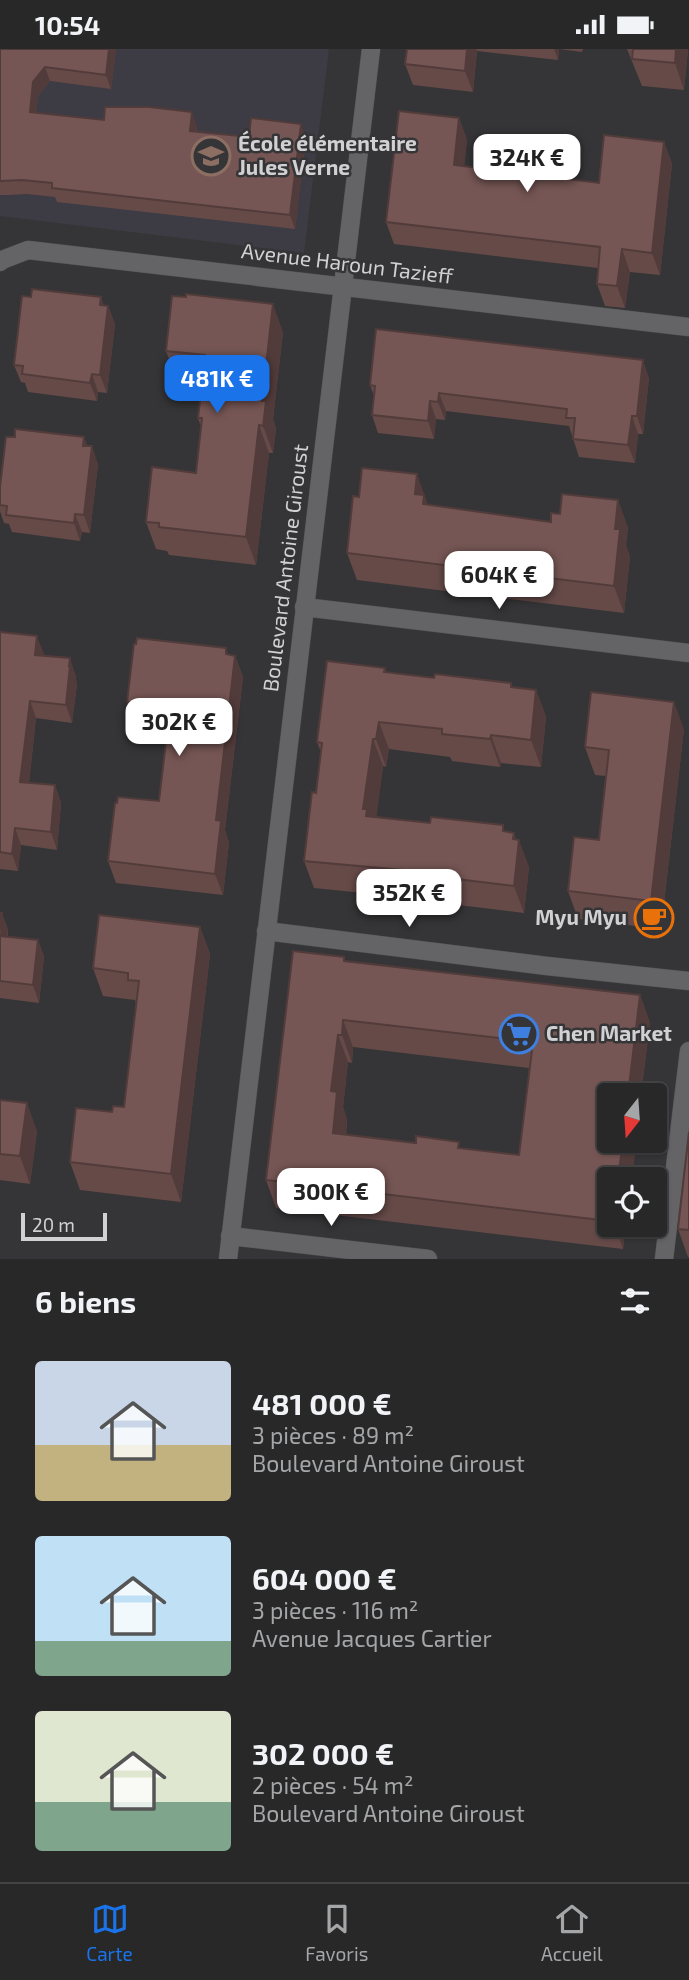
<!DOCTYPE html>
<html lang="fr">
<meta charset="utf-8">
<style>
body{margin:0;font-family:"Exo 2",sans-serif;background:#343435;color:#f1f3f6;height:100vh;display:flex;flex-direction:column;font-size:26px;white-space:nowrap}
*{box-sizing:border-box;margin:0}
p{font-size:23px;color:#a5a6a8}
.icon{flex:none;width:38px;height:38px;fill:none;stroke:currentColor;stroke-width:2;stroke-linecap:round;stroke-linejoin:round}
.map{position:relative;height:1210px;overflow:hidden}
.panel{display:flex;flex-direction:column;background:#282829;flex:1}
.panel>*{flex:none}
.needle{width:46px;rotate:197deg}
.controls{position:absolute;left:597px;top:1034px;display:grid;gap:14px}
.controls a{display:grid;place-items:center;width:70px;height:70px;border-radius:7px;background:#282829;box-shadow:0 2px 5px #0004,0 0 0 2px #444446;font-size:35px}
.scale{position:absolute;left:21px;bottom:18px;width:86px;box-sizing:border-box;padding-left:7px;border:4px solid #d1d1d3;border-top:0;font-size:19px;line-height:24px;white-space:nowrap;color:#d1d1d3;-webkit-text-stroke:5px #353537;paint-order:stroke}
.price{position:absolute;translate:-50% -60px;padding:0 16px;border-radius:14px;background:#fff;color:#222;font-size:23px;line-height:46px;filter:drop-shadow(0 2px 4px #0008)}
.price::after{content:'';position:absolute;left:50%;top:42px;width:21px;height:16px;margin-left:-10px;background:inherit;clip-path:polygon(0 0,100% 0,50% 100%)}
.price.on{background:#1a73e8;color:#fff}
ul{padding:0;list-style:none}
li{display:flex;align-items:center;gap:21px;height:175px;padding:0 35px}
li span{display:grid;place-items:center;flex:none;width:196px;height:140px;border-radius:7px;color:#555}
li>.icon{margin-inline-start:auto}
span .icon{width:84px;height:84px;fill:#fffc;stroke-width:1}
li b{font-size:30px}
h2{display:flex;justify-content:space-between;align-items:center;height:84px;padding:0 35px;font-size:30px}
.status{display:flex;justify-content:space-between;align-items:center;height:49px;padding:0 35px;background:#282829;direction:ltr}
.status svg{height:19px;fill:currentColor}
.tabs{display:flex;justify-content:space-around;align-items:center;height:98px;border-top:2px solid #444446;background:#282829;font-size:19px;color:#a5a6a8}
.tabs a{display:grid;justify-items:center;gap:4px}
.tabs .on{color:#1a73e8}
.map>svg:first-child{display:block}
.built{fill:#3d3b44}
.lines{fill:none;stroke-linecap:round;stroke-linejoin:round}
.minor-casing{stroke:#535255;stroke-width:19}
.minor{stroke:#646466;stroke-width:18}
.wall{fill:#654a48;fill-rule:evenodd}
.shaded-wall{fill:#523c3b}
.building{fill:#755654;stroke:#523c3b;stroke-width:2;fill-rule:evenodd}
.labels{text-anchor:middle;stroke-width:5;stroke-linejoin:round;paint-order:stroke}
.poi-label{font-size:21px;font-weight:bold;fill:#d1d1d3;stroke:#353537;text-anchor:start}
.street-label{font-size:21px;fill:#d1d1d3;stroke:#353537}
</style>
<div class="status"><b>10:54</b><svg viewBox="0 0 49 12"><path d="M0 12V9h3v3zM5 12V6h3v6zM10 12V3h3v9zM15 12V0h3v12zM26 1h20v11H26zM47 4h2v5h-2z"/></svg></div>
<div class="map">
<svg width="689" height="1210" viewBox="0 0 689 1210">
<rect width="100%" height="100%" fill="#353537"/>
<polygon class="built" points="0,0 329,0 304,204 0,167"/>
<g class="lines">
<defs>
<g id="minor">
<polyline points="0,213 2,211 28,201 689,278"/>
<polyline points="304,558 689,604"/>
<polyline points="266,882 547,917 689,932"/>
<polyline points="230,1187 428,1210"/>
<polyline points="228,1210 371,0"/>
<polyline points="664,1210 689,1002"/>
</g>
</defs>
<use href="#minor" class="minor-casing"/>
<use href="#minor" class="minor"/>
</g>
<g class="wall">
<polygon points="0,0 116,0 111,40 50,32 38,47 36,64 104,71 197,77 197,82 249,88 306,89 295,180 57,153 55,148 27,145 8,146 0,146"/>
<polygon points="407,0 583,0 582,3 559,0 558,11 477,2 473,43 413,36 405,15"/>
<polygon points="627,0 688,0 684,41 642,37"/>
<polygon points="459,69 467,91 464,117 599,134 664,93 672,115 660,226 630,223 625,259 605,257 597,235 598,219 394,195 386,173"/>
<polygon points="104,257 108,257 115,275 107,344 98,343 97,352 28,343 25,334 21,333 14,316"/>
<polygon points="283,283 273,370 276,380 273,404 269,404 256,516 169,506 167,502 156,500 146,473 196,424 201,378 198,369 202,332 176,329 166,302"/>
<polygon points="649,329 643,385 638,385 635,414 579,408 569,377 446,362 445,371 436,370 434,390 378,384 372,366 374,347 370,336"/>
<polygon points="88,397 98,415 90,484 82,483 80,492 12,483 9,475 4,474 0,462 0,438"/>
<polygon points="427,453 427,456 551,473 628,478 626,496 630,508 624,564 357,531 347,504"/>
<polygon points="0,583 44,605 43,607 76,627 76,631 77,635 72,674 36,669 29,734 55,736 61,754 57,801 21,796 18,822 0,820"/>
<polygon points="229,606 235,607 243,628 225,781 229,794 223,846 116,834 108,812 159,752 167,679 135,675 127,653"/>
<polygon points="385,619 386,623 536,641 546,668 541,718 501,714 500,718 452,712 450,708 389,700 386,718 383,717 376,768 506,782 516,790 529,818 524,864 434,853 433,851 314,839 304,812 316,744 321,703 317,693"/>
<polygon points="684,680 661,880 578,870 568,842 599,791 606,727 595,726 585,698"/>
<polygon points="0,864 2,864 8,881 8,888 38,891 44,908 39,954 0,949 0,953"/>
<polygon points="200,878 210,905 181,1153 80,1141 70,1113 124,1058 136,955 135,951 103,947 93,919"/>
<path d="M346,912L640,946L650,974L641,1046H609L636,1092L632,1130H609V1176H626L623,1200L276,1159L266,1131ZM353,998L529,1019L519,1106L346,1086L347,1071L343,1058L348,1013L352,1014Z"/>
<polygon points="0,1051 37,1082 30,1135 0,1131"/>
<polygon points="689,1083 689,1208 688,1208 678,1180"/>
</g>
<g class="shaded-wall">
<polygon points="109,0 116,0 111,40 106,26"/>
<polygon points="467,0 476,0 477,2 473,43 465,22"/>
<polygon points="554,0 559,0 558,11"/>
<polygon points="676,0 688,0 684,41 675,14"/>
<polygon points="45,18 50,32 38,47 35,77 30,63 33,33"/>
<polygon points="192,63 197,77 195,96 190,82"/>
<polygon points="459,69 467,91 462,138 454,116"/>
<polygon points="301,75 306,89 295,180 290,166"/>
<polygon points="664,93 672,115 660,226 652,204"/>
<polygon points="622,200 630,223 625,259 617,237"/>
<polygon points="101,248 107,266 108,257 115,275 107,344 100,326"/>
<polygon points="273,255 283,283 273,370 276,380 273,404 263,377 262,352"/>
<polygon points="643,311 649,329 643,385 637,367"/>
<polygon points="92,325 98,343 97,352 90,334"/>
<polygon points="439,344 446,362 445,371 438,353"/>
<polygon points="430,352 436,370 434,390 428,372"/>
<polygon points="632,367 638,385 635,414 628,396"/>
<polygon points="259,376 269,404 256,516 246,488"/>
<polygon points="84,388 91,406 92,397 98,415 90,484 84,466 83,397"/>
<polygon points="417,425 427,453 434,474 415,445"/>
<polygon points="618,451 628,478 626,496 630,508 624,564 614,537 615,480"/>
<polygon points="75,465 82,483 80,492 74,474"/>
<polygon points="37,587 44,605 41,623 35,606"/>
<polygon points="226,599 233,619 235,607 243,628 225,781 229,794 223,846 215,825 216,771"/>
<polygon points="70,609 76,627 76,631 77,635 72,674 66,656"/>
<polygon points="536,641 546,668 541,718 531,691"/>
<polygon points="30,652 36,669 27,750 20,733"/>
<polygon points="674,653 684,680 661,880 651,852"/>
<polygon points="379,673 389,700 386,718 376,690"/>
<polygon points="491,686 501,714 500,718 490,690"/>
<polygon points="373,690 383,717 375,780 363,760"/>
<polygon points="55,736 61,754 57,801 51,783"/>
<polygon points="15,779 21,796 18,822 12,805"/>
<polygon points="514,784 518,795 519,791 529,818 524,864 514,837"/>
<polygon points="2,864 8,881 6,904 0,888"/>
<polygon points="200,878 210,905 181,1153 171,1125"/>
<polygon points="38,891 44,908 39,954 33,936"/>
<polygon points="640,946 650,974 641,1046 628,1046"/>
<polygon points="343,971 353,998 352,1014 342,986"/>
<polygon points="338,986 348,1013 343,1058 347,1071 343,1112 333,1084 331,1042"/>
<polygon points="27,1054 37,1082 30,1135 20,1107"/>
<polygon points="623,1092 636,1092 632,1130 618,1130"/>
<polygon points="615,1176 626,1176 623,1200"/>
</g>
<g class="building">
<polygon points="0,0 109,0 106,26 45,18 33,33 30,63 104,71 105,58 149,58 192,63 190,82 249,88 251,69 301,75 290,166 52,139 52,134 22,131 0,132"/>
<polygon points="407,0 467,0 465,22 405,15"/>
<polygon points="633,0 676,0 675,14 632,10"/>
<polygon points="399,62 459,69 454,116 526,125 599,134 604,86 664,93 652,204 622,200 617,237 597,235 600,198 386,173"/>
<polygon points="32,240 101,248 100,256 108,257 100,326 92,325 90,334 22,325 23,317 14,316 22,247 31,248"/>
<polygon points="186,245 273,255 262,352 266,352 263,377 259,376 246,488 159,478 159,474 146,473 152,418 196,424 202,369 198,369 205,306 166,302 172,247 186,248"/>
<polygon points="376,280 643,311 637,367 632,367 628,396 573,390 575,369 566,369 567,360 439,344 438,353 430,352 428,372 372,366 375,337 370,336"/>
<polygon points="15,380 84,388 83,397 92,397 84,466 75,465 74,474 6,466 7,457 0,456 0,438 6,388 15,388"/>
<polygon points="362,419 417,425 415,445 424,446 423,455 551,473 551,464 560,465 562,445 618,451 615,480 620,480 614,537 347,504 353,447 359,448"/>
<polygon points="0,583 37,587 35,606 70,609 69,617 70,617 66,656 30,652 20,733 55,736 51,783 15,779 12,805 0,803"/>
<polygon points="137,589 226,599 226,605 235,607 216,771 221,772 215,825 108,812 115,754 117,754 118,748 159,752 170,659 127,653 134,595 136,595"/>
<polygon points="327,612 385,619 384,623 434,629 435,625 511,634 511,638 536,641 531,691 491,686 490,690 442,685 442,680 379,673 376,690 373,690 363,760 367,760 366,767 430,774 431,768 503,776 503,782 514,784 513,790 519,791 514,837 424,826 424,823 304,812 312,743 316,744 322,694 317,693"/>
<polygon points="591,643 674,653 651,852 568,842 574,788 599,791 609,701 585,698"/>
<polygon points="0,864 2,864 0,881"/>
<polygon points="99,866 200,878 171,1125 70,1113 76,1059 112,1063 113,1057 124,1058 130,1007 139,932 128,931 128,924 93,919"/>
<polygon points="0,887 38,891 33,936 0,932"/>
<path d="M293,902L344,908V912L640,946L628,1046H609V1092H623L618,1130H609V1172L266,1131ZM343,971L533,993L519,1106L458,1099L459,1093L416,1087V1094L333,1084L337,1043L331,1042L338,986H342Z"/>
<polygon points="0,1051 27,1054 20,1107 0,1105"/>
<polygon points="689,1083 689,1181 678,1180"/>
</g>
<defs>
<symbol id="school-ring" viewBox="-11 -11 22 22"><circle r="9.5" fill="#353537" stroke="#8d6e63" stroke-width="1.5"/><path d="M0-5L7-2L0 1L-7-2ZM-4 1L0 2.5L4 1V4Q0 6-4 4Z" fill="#8d6e63"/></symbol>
<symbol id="cafe-ring" viewBox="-11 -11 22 22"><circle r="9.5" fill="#353537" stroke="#e8710a" stroke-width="1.5"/><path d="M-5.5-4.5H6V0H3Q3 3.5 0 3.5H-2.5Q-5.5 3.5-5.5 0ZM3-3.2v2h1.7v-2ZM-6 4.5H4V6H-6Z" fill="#e8710a"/></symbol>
<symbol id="supermarket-ring" viewBox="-11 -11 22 22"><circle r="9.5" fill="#353537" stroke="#3f7fe0" stroke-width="1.5"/><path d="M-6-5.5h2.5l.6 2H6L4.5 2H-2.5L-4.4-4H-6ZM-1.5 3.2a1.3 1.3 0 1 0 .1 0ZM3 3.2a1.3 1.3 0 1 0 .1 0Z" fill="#3f7fe0"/></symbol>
</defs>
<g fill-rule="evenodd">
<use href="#school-ring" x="189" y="85" width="44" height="44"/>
<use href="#cafe-ring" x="632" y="847" width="44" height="44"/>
<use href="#supermarket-ring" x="497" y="963" width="44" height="44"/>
</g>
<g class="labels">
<g class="poi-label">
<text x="238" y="102">École élémentaire<tspan x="238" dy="24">Jules Verne</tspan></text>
<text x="627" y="876" text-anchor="end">Myu Myu</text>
<text x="546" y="992">Chen Market</text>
</g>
<g class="street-label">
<text transform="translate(347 215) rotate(7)" y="7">Avenue Haroun Tazieff</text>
<text transform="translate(286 519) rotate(-83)" y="7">Boulevard Antoine Giroust</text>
</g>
</g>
</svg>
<div class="controls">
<a><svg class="needle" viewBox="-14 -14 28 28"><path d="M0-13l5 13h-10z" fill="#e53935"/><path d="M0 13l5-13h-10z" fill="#a5a6a8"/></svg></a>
<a><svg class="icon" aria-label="locate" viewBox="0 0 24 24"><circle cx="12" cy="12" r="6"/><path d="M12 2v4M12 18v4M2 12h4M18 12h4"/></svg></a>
</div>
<div class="scale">20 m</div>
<b class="price" style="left:527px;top:145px">324K €</b>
<b class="price on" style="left:217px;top:366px">481K €</b>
<b class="price" style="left:499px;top:562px">604K €</b>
<b class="price" style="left:179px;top:709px">302K €</b>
<b class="price" style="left:409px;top:880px">352K €</b>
<b class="price" style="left:331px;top:1179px">300K €</b>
</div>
<section class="panel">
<h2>6 biens<svg class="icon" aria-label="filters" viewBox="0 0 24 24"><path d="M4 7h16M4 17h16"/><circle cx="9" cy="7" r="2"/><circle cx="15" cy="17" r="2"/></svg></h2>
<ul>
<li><span style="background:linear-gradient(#c9d6e8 60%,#c2b280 0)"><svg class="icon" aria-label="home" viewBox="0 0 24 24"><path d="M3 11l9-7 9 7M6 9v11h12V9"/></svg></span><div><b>481 000 €</b><p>3 pièces · 89 m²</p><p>Boulevard Antoine Giroust</p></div></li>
<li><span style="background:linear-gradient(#bfe0f5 75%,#7fa58c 0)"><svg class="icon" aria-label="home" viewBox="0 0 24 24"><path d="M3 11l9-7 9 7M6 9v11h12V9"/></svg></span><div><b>604 000 €</b><p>3 pièces · 116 m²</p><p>Avenue Jacques Cartier</p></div></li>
<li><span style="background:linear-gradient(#dfe7d0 65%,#7fa58c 0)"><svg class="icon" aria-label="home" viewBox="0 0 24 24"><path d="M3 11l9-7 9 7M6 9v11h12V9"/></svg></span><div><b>302 000 €</b><p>2 pièces · 54 m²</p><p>Boulevard Antoine Giroust</p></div></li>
</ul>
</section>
<nav class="tabs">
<a class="on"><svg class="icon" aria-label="map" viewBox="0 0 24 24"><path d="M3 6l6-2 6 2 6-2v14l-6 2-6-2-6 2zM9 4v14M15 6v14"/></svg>Carte</a>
<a><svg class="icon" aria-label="saved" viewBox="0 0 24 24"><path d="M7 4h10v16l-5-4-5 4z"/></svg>Favoris</a>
<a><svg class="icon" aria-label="home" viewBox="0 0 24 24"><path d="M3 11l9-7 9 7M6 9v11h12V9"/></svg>Accueil</a>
</nav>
